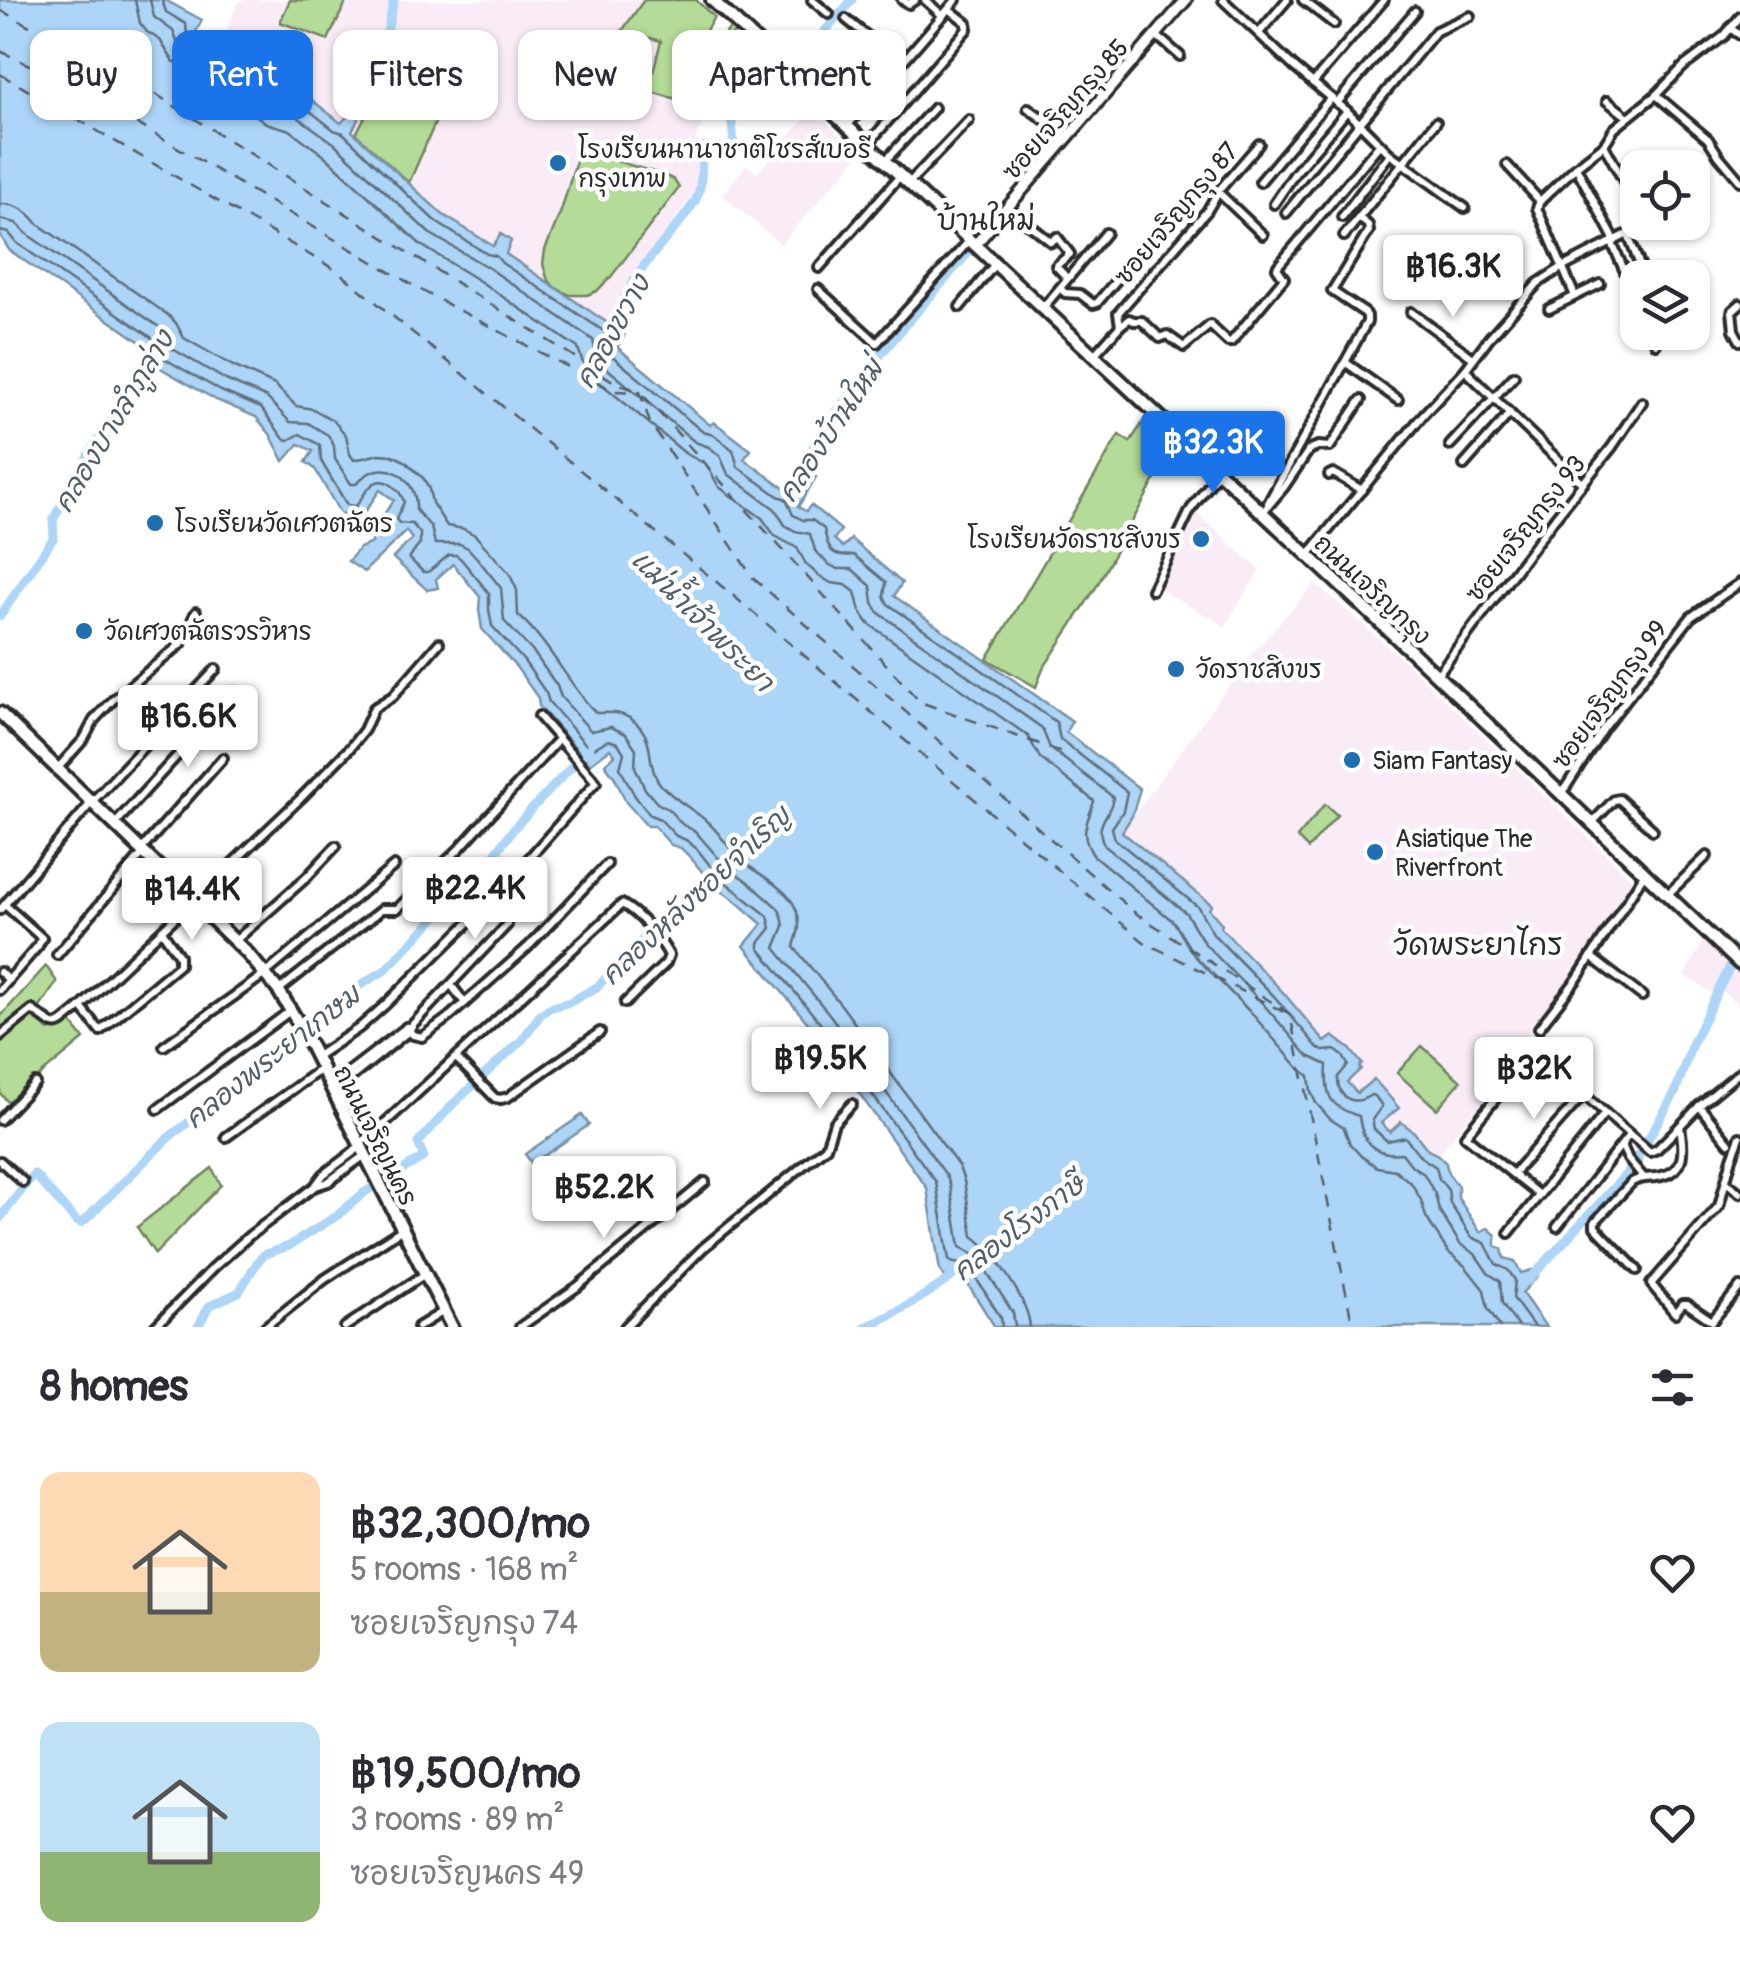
<!DOCTYPE html>
<meta charset="utf-8">
<style>
body{margin:0;font-family:Pangolin,"Playpen Sans Thai",sans-serif;background:#f2f2f3;color:#2b2b33;height:100vh;display:flex;flex-direction:column;font-size:38px;white-space:nowrap}
*{box-sizing:border-box;margin:0}
p{font-size:32px;color:#7c7c81}
.icon{flex:none;width:55px;height:55px;fill:none;stroke:currentColor;stroke-width:2;stroke-linecap:round;stroke-linejoin:round}
.map{position:relative;height:1327px;overflow:hidden}
.panel{display:flex;flex-direction:column;background:#fff;flex:1}
.panel>*{flex:none}
.guide{position:absolute;left:30px;top:30px;width:1000px;height:90px;display:flex;gap:20px}
.controls{position:absolute;left:1620px;top:150px;display:grid;gap:20px}
.controls a{display:grid;place-items:center;width:90px;height:90px;border-radius:20px;background:#fff;box-shadow:0 2px 8px #0004;font-size:50px}
.price{position:absolute;translate:-50% -85px;padding:0 22px;border-radius:10px;background:#fff;color:#222;font-size:32px;line-height:65px;filter:drop-shadow(0 2px 5px #0008)}
.price::after{content:'';position:absolute;left:50%;top:60px;width:30px;height:22px;margin-left:-15px;background:inherit;clip-path:polygon(0 0,100% 0,50% 100%)}
.price.selected{background:#1a73e8;color:#fff}
ul{padding:0;list-style:none}
li{display:flex;align-items:center;gap:30px;height:250px;padding:0 40px}
li span{display:grid;place-items:center;flex:none;width:280px;height:200px;border-radius:20px;color:#555}
li>.icon{margin-inline-start:auto}
span .icon{width:120px;height:120px;fill:#fffc;stroke-width:1}
li b{font-size:42px}
h2{display:flex;justify-content:space-between;align-items:center;height:120px;padding:0 40px;font-size:42px}
.tag{padding:0 35px;border-radius:20px;background:#fff;box-shadow:0 2px 8px #0004;font-size:35px;line-height:90px}
.tag.selected{background:#1a73e8;color:#fff}
.map>svg:first-child{display:block}
.built{fill:#f9ecf7}
.green{fill:#b4db97;stroke:#708361;stroke-width:2.5}
.water{fill:#add5f7;stroke:#7991a5;stroke-width:2.5}
.lines{fill:none;stroke-linecap:round;stroke-linejoin:round}
.shore{stroke:#5f6f7d;stroke-width:2.5}
.canal{stroke:#add5f7;stroke-width:9}
.ferry{stroke:#525e68;stroke-width:2.5;stroke-dasharray:12 10;stroke-linecap:butt}
.minor-casing{stroke:#2b2b2b;stroke-width:14}
.tertiary-casing{stroke:#2b2b2b;stroke-width:16}
.secondary-casing{stroke:#2b2b2b;stroke-width:18}
.minor{stroke:#fff;stroke-width:6}
.tertiary{stroke:#fff;stroke-width:9}
.secondary{stroke:#fff;stroke-width:10}
.poi-dot{fill:#1f6fb2;stroke:#fff;stroke-width:4}
.labels{text-anchor:middle;stroke-width:9;stroke-linejoin:round;paint-order:stroke}
.street-label{font-size:25px;fill:#2b2b2b;stroke:#fff}
.poi-label{font-size:25px;fill:#2b2b2b;stroke:#fff;text-anchor:start}
.neighbourhood-label{font-size:28px;fill:#2b2b2b;stroke:#fff}
.water-label{font-size:28px;font-style:italic;fill:#525e68;stroke:#fff}
.quarter-label{font-size:30px;fill:#2b2b2b;stroke:#fff}
</style>
<div class="map">
<svg width="1740" height="1327" viewBox="0 0 1740 1327">
<rect width="100%" height="100%" fill="#fff"/>
<filter id="ink" filterUnits="userSpaceOnUse"><feTurbulence type="fractalNoise" baseFrequency=".01" numOctaves="2"/><feDisplacementMap in="SourceGraphic" scale="20" xChannelSelector="R" yChannelSelector="G"/><feConvolveMatrix kernelMatrix="1 2 1 2 8 2 1 2 1" color-interpolation-filters="sRGB"/></filter>
<g filter="url(#ink)">
<g class="built">
<polygon points="239,0 392,0 377,72 357,106 341,123 303,93 285,91 271,80 272,70 222,42"/>
<polygon points="397,0 696,0 714,17 705,32 718,43 731,27 743,36 711,86 717,99 695,138 700,144 695,192 635,275 623,296 616,318 610,324 442,214 352,130 382,75"/>
<polygon points="813,109 860,154 781,244 722,195 746,165 757,173"/>
<polygon points="1192,509 1260,570 1225,626 1154,586"/>
<polygon points="1315,583 1403,660 1635,882 1575,976 1517,1047 1523,1053 1438,1155 1428,1150 1422,1141 1389,1133 1381,1123 1398,1108 1375,1079 1356,1093 1347,1081 1360,1070 1350,1049 1333,1036 1326,1042 1281,990 1220,928 1222,923 1208,909 1211,905 1122,831 1254,651"/>
<polygon points="1706,937 1740,968 1740,1007 1722,990 1718,997 1684,975"/>
</g>
<g class="green">
<polygon points="290,0 347,0 328,40 280,22"/>
<polygon points="644,0 696,0 714,17 705,32 718,43 731,27 736,30 687,96 676,99 648,91 661,41 622,31"/>
<polygon points="385,78 441,105 436,121 409,183 356,134"/>
<polygon points="584,151 666,176 674,180 679,188 610,278 597,291 587,295 570,295 554,287 547,278 543,264 545,250 561,211 576,161"/>
<polygon points="1145,419 1173,447 1095,589 1043,669 1036,687 987,659 1119,435 1130,442"/>
<polygon points="1325,804 1337,815 1308,849 1297,838"/>
<polygon points="46,966 57,982 34,1016 49,1031 70,1021 84,1039 8,1102 0,1093 0,1017"/>
<polygon points="1422,1046 1461,1081 1437,1109 1397,1073"/>
<polygon points="212,1168 221,1185 155,1254 137,1227"/>
</g>
<g class="water">
<polygon points="0,0 165,0 202,20 196,32 226,43 272,70 271,80 285,91 303,93 341,123 357,106 363,110 352,131 442,214 493,246 501,234 511,241 506,254 609,324 616,318 622,296 628,298 624,337 617,347 710,425 714,422 751,450 744,459 785,489 803,465 816,477 798,507 806,511 811,505 841,530 834,539 843,547 851,539 902,583 894,596 1072,721 1066,732 1140,789 1132,816 1122,832 1212,905 1209,909 1222,924 1221,928 1281,990 1325,1042 1333,1036 1350,1049 1362,1064 1359,1067 1361,1069 1347,1082 1357,1093 1374,1079 1399,1108 1381,1123 1390,1132 1401,1122 1414,1132 1428,1150 1438,1155 1446,1163 1448,1173 1458,1186 1458,1198 1480,1232 1488,1228 1496,1235 1496,1246 1502,1249 1504,1258 1515,1261 1521,1273 1532,1270 1538,1276 1522,1293 1546,1327 995,1327 960,1272 946,1278 940,1271 927,1188 813,1029 744,946 762,924 732,898 714,886 690,857 681,848 671,845 654,826 647,826 626,802 615,778 605,764 615,755 610,749 590,764 539,706 538,698 517,668 482,629 479,610 480,597 453,564 436,579 438,588 427,590 393,558 412,539 406,531 364,572 348,561 360,548 372,543 372,531 394,500 380,490 359,520 340,513 315,469 306,462 313,451 299,444 284,461 270,434 256,417 216,400 145,359 146,346 9,250 0,235"/>
<polygon points="582,1115 589,1125 532,1164 525,1154"/>
</g>
<g class="lines">
<g class="shore">
<path d="M135,0L140,23L147,32L160,40L173,61L210,77L235,92L244,106L266,123L290,130L326,157L421,245L481,282L578,348L583,363L592,376L686,454L706,464L719,487L762,518L775,536L797,548L806,564L818,575L831,583L846,585L855,592L860,611L869,624L1028,736L1040,758L1094,801C1088,823 1078,831 1093,855L1174,922L1193,954L1253,1015L1297,1066L1309,1076L1311,1092L1316,1103L1330,1119L1344,1128L1350,1144L1361,1156L1377,1167L1395,1170L1412,1184L1421,1200L1426,1217L1448,1252L1465,1266L1484,1290L1488,1308L1500,1327"/>
<path d="M150,0L154,17L173,31L178,44L185,51L216,64L247,82L255,96L273,110L295,115L335,144L429,233L489,268L593,340L596,354L603,365L695,442L709,447L720,456L728,474L775,509L785,525L795,531L810,534L815,550L828,564L838,569H852L871,586L873,603L879,613L1042,728L1050,748L1113,797C1111,817 1092,823 1105,846L1186,913L1205,944L1264,1005L1308,1056L1327,1065C1325,1094 1328,1107 1359,1116C1362,1143 1374,1156 1402,1153L1412,1166L1424,1174L1435,1194L1439,1210L1460,1244L1475,1254L1488,1273L1500,1281L1502,1303L1518,1327"/>
<path d="M162,0L166,12L186,24L187,35L192,41L221,53L259,74L264,87L278,99L300,103L334,130L343,133L436,222L487,254L496,256L502,263L608,334C612,341 604,347 611,355L703,432L714,435L733,450L738,467L778,496L786,499L793,515L803,520H812L824,529C828,550 831,558 854,555L886,582L884,596L888,604L1056,722L1060,739L1127,792L1123,811L1112,828L1115,839L1198,907L1214,935L1274,996L1318,1048L1324,1051L1335,1050L1343,1056L1348,1065L1338,1077C1337,1098 1353,1107 1371,1095L1375,1096L1382,1106L1372,1120L1374,1129L1387,1141L1405,1137L1421,1157L1436,1167L1439,1179L1448,1190L1450,1203L1471,1237L1485,1243L1496,1264L1508,1270L1515,1280L1513,1298L1534,1327"/>
<path d="M0,204C17,204 28,211 38,224L168,315L176,323L184,338L233,366L275,385L296,406L313,409L333,420L346,435L350,454L354,460L380,454L392,455L405,461L424,479L429,489L432,503L447,526L464,529L475,535L509,573L517,590L518,615C550,643 567,683 596,713C612,712 626,712 638,725C655,742 646,762 658,781C666,794 692,809 704,819C717,829 724,842 735,854C755,876 800,889 799,925C799,933 795,941 794,947L842,1006L959,1167L964,1181L973,1236C993,1250 1029,1302 1030,1327"/>
<path d="M0,219L16,223L27,234L159,327L165,334L171,348L226,380L267,398L290,422L308,423L328,435L334,446L335,459L351,484H356C381,454 418,475 416,510L431,527L435,544H460L468,548L477,558L501,588L504,621L534,653L557,686L561,697L591,731L611,727L626,734L636,749L635,767L645,789L657,803L668,809L683,825L695,831L728,869L746,880L778,908L782,916L784,926L775,948L830,1015L946,1175L950,1185L960,1247L973,1254L980,1261L1013,1313L1015,1327"/>
<path d="M0,231L9,233L17,243L151,337L155,343L158,355L221,391L261,408L284,439L289,440L300,434L320,445L321,461L347,505L356,506C361,499 366,490 372,485C385,474 401,491 404,502L396,519L399,523L412,524L420,533V544L409,558L423,572H428L449,555H456L461,559L489,593V610L492,626L524,661L546,693L549,702L589,748H594L608,740L618,743L624,753L620,768L635,796L650,815L660,819L676,836L686,840L697,849L720,878L768,916L771,928L759,943V948L820,1023L936,1182L949,1260C954,1266 962,1261 969,1267L1001,1318L1002,1327"/>
</g>
<g class="canal">
<polyline points="354,114 378,73 394,0"/>
<path d="M623,307C632,268 675,235 695,201C704,187 700,163 703,147L730,148L733,147C736,131 726,117 737,104L776,106L784,97L797,63L852,0"/>
<path d="M801,478C809,467 808,453 816,442C860,374 915,314 968,253"/>
<polyline points="0,616 54,537 53,520 88,456 154,352"/>
<polyline points="0,1218 34,1174 76,1221 81,1223 85,1220 169,1137 209,1107 248,1072 344,995 384,971 488,863 515,827 589,748"/>
<polyline points="1528,1281 1638,1161 1638,1156 1675,1093 1692,1044 1740,946"/>
<polyline points="198,1327 209,1306 239,1292 258,1261 265,1254 289,1246 338,1215 365,1192 424,1157 418,1143 452,1105 522,1040 540,1015 549,1008 570,1002 597,987 642,940 674,915 717,875"/>
<path d="M865,1327C901,1312 936,1289 967,1266"/>
</g>
<g class="ferry">
<polyline points="0,10 149,90 616,383 637,391"/>
<polyline points="0,51 69,84 428,294 614,391 640,392 650,423 753,578 1134,912 1290,1014 1353,1327"/>
<polyline points="0,74 339,272 736,598 1144,942 1286,1013"/>
<polyline points="643,395 920,702 1062,752"/>
</g>
<defs>
<g id="minor">
<polyline points="812,0 829,14"/>
<polyline points="902,0 909,4 915,0"/>
<polyline points="925,0 943,16"/>
<polyline points="1223,0 1294,67 1347,111 1390,154 1465,208"/>
<polyline points="1303,0 1334,24"/>
<polyline points="846,19 900,63"/>
<polyline points="1730,28 1740,35"/>
<polyline points="1259,33 1287,0"/>
<polyline points="1156,35 1180,56"/>
<polyline points="799,80 822,48 877,92"/>
<polyline points="1313,83 1384,0"/>
<polyline points="1656,95 1708,139 1719,156 1740,181"/>
<polyline points="1607,101 1628,117"/>
<polyline points="1337,103 1415,11"/>
<polyline points="1028,108 1067,136"/>
<polyline points="848,125 956,0"/>
<polyline points="868,144 967,29 967,23 949,9"/>
<polyline points="1604,145 1638,207"/>
<polyline points="886,160 934,108"/>
<polyline points="1507,165 1540,201 1577,166 1604,145 1614,129 1656,95 1683,67 1724,36 1740,17"/>
<polyline points="1576,167 1615,241"/>
<polyline points="1260,182 1331,98"/>
<polyline points="909,183 969,120"/>
<polyline points="1218,192 1263,235"/>
<polyline points="1540,201 1537,208 1575,296"/>
<polyline points="1274,204 1295,173 1347,111"/>
<polyline points="1007,207 1051,242 1057,237 1070,254 1056,266 1067,278"/>
<polyline points="1286,213 1436,31 1470,16"/>
<polyline points="1342,217 1390,154"/>
<polyline points="1628,235 1645,278"/>
<polyline points="1344,236 1436,122"/>
<polyline points="1612,243 1638,301"/>
<polyline points="819,268 900,176"/>
<polyline points="818,289 877,343 969,241"/>
<polyline points="1061,289 1065,293 1080,294 1093,304 1097,303 1126,269"/>
<polyline points="1740,304 1732,311 1734,330 1740,341"/>
<polyline points="960,307 995,264"/>
<polyline points="1043,308 1106,233"/>
<polyline points="1549,309 1600,284"/>
<polyline points="1411,312 1473,358"/>
<polyline points="1120,326 1129,319 1134,321 1142,321 1160,338 1167,335 1184,347 1210,325 1228,342 1231,342 1284,278 1277,268 1278,266 1380,144"/>
<polyline points="1651,332 1656,344"/>
<polyline points="1094,355 1120,326 1118,313 1207,211 1220,189 1259,144"/>
<polyline points="1345,362 1398,400"/>
<polyline points="1465,370 1583,484"/>
<polyline points="1450,445 1514,376"/>
<polyline points="1464,465 1510,413"/>
<polyline points="1329,475 1333,473 1362,490"/>
<polyline points="1268,503 1367,322 1367,316 1365,313 1332,291 1369,231 1368,225 1359,218"/>
<polyline points="1262,513 1284,487 1309,450 1318,446 1330,447 1361,400"/>
<polyline points="1308,555 1423,415 1465,370 1489,338 1538,283 1561,268 1651,222"/>
<polyline points="1152,590 1191,509 1218,473"/>
<polyline points="1437,675 1555,518 1612,447 1642,402"/>
<polyline points="58,768 84,739 94,720 113,700 181,644 196,612"/>
<polyline points="1562,793 1604,728 1691,617 1740,583"/>
<polyline points="1592,823 1614,800 1619,799 1653,830"/>
<polyline points="115,824 235,692"/>
<polyline points="141,850 223,758"/>
<polyline points="1667,895 1707,856"/>
<polyline points="0,910 91,803 216,669"/>
<polyline points="235,941 307,877 336,846"/>
<polyline points="57,955 143,853"/>
<polyline points="1591,957 1642,996"/>
<polyline points="0,972 9,980"/>
<polyline points="451,985 465,1003"/>
<polyline points="0,990 38,946 42,938 5,905"/>
<polyline points="279,990 382,909 397,909 459,849 559,739"/>
<polyline points="81,1007 100,1031 179,965 179,956 162,931"/>
<polyline points="406,1027 413,1035 422,1037 449,1017 528,947 607,864"/>
<polyline points="1539,1028 1577,979 1645,873"/>
<path d="M0,1036L32,1010C61,1029 51,1031 81,1007L300,799L350,748L364,730L374,708L393,696L439,643"/>
<polyline points="164,1046 265,974 394,866"/>
<polyline points="316,1057 359,1028 385,1005 450,941 495,897 596,782 539,716"/>
<polyline points="456,1058 495,1098 501,1099 508,1097 600,1032"/>
<polyline points="330,1086 407,1027"/>
<polyline points="332,1093 409,1031 413,1024 507,925"/>
<polyline points="1699,1106 1729,1143"/>
<polyline points="158,1109 290,1011"/>
<polyline points="0,1120 35,1083"/>
<polyline points="226,1137 321,1069"/>
<polyline points="1740,1137 1732,1158 1719,1206 1651,1284 1675,1313 1682,1304 1687,1304 1712,1321 1740,1287"/>
<path d="M360,1144L386,1122L622,904C640,914 659,937 669,955L666,963L625,1003"/>
<polyline points="1622,1146 1628,1159 1643,1177"/>
<polyline points="0,1161 23,1182"/>
<polyline points="1513,1174 1583,1095"/>
<polyline points="1726,1182 1740,1193"/>
<polyline points="316,1186 328,1182 365,1155"/>
<polyline points="1539,1195 1465,1136 1532,1054 1537,1054 1650,1152 1657,1149 1680,1126"/>
<polyline points="1557,1227 1629,1135"/>
<polyline points="1509,1233 1605,1113"/>
<path d="M1637,1270L1595,1227V1222L1632,1182C1641,1177 1647,1178 1656,1177C1687,1173 1684,1150 1680,1126L1699,1106L1740,1072"/>
<polyline points="155,1327 214,1267 249,1236 315,1186 324,1174 360,1147"/>
<polyline points="265,1327 325,1279 401,1230"/>
<polyline points="345,1327 425,1274"/>
<polyline points="418,1327 444,1311"/>
<polyline points="520,1327 577,1287 705,1182"/>
<polyline points="625,1327 703,1248 826,1147 834,1123 852,1104"/>
</g>
<polyline id="tertiary" points="975,245 1186,0"/>
<g id="secondary">
<polyline points="712,0 1413,653 1740,964"/>
<polyline points="0,713 248,954 279,991 303,1031 452,1327"/>
</g>
</defs>
<use href="#minor" class="minor-casing"/>
<use href="#tertiary" class="tertiary-casing"/>
<use href="#secondary" class="secondary-casing"/>
<use href="#minor" class="minor"/>
<use href="#tertiary" class="tertiary"/>
<use href="#secondary" class="secondary"/>
</g>
</g>
<g class="poi-dot">
<circle cx="558" cy="163" r="10"/>
<circle cx="155" cy="523" r="10"/>
<circle cx="1201" cy="539" r="10"/>
<circle cx="84" cy="631" r="10"/>
<circle cx="1176" cy="669" r="10"/>
<circle cx="1352" cy="760" r="10"/>
<circle cx="1375" cy="852" r="10"/>
</g>
<g class="labels">
<g class="street-label">
<text transform="translate(1065 109) rotate(-49)" y="9">ซอยเจริญกรุง 85</text>
<text transform="translate(1176 213) rotate(-50)" y="9">ซอยเจริญกรุง 87</text>
<text transform="translate(1525 528) rotate(-52)" y="9">ซอยเจริญกรุง 93</text>
<text transform="translate(1373 589) rotate(43)" y="9">ถนนเจริญกรุง</text>
<text transform="translate(1609 694) rotate(-54)" y="9">ซอยเจริญกรุง 99</text>
<text transform="translate(376 1135) rotate(63)" y="9">ถนนเจริญนคร</text>
</g>
<g class="poi-label">
<text x="578" y="158">โรงเรียนนานาชาติโชรส์เบอรี<tspan x="578" dy="29">กรุงเทพ</tspan></text>
<text x="175" y="532">โรงเรียนวัดเศวตฉัตร</text>
<text x="1181" y="548" text-anchor="end">โรงเรียนวัดราชสิงขร</text>
<text x="104" y="640">วัดเศวตฉัตรวรวิหาร</text>
<text x="1196" y="678">วัดราชสิงขร</text>
<text x="1372" y="769">Siam Fantasy</text>
<text x="1395" y="847">Asiatique The<tspan x="1395" dy="29">Riverfront</tspan></text>
</g>
<g class="neighbourhood-label">
<text x="986" y="230">บ้านใหม่</text>
</g>
<g class="water-label">
<text transform="translate(612 331) rotate(-61)" y="10">คลองขวาง</text>
<text transform="translate(113 421) rotate(-59)" y="10">คลองบางลำภูล่าง</text>
<text transform="translate(830 430) rotate(-56)" y="10">คลองบ้านใหม่</text>
<text transform="translate(703 620) rotate(45)" y="10">แม่น้ำเจ้าพระยา</text>
<text transform="translate(695 895) rotate(-43)" y="10">คลองหลังซอยจำเริญ</text>
<text transform="translate(272 1056) rotate(-38)" y="10">คลองพระยาเกษม</text>
<text transform="translate(1018 1227) rotate(-37)" y="10">คลองโรงภาษี</text>
</g>
<g class="quarter-label">
<text x="1478" y="955">วัดพระยาไกร</text>
</g>
</g>
</svg>
<div class="controls">
<a><svg class="icon" aria-label="locate" viewBox="0 0 24 24"><circle cx="12" cy="12" r="6"/><path d="M12 2v4M12 18v4M2 12h4M18 12h4"/></svg></a>
<a><svg class="icon" aria-label="layers" viewBox="0 0 24 24"><path d="M12 4l9 5-9 5-9-5zM3 14l9 5 9-5"/></svg></a>
</div>
<b class="price" style="left:1453px;top:320px">฿16.3K</b>
<b class="price selected" style="left:1213px;top:496px">฿32.3K</b>
<b class="price" style="left:188px;top:770px">฿16.6K</b>
<b class="price" style="left:475px;top:942px">฿22.4K</b>
<b class="price" style="left:192px;top:943px">฿14.4K</b>
<b class="price" style="left:820px;top:1112px">฿19.5K</b>
<b class="price" style="left:1534px;top:1122px">฿32K</b>
<b class="price" style="left:604px;top:1241px">฿52.2K</b>
<div class="guide">
<a class="tag">Buy</a>
<a class="tag selected">Rent</a>
<a class="tag">Filters</a>
<a class="tag">New</a>
<a class="tag">Apartment</a>
</div>
</div>
<section class="panel">
<h2>8 homes<svg class="icon" aria-label="filters" viewBox="0 0 24 24"><path d="M4 7h16M4 17h16"/><circle cx="9" cy="7" r="2"/><circle cx="15" cy="17" r="2"/></svg></h2>
<ul>
<li><span style="background:linear-gradient(#ffd9b3 60%,#c2b280 0)"><svg class="icon" aria-label="home" viewBox="0 0 24 24"><path d="M3 11l9-7 9 7M6 9v11h12V9"/></svg></span><div><b>฿32,300/mo</b><p>5 rooms · 168 m²</p><p>ซอยเจริญกรุง 74</p></div><svg class="icon" aria-label="heart" viewBox="0 0 24 24"><path d="M12 20l-8-8c-3-5 5-10 8-4 3-6 11-1 8 4z"/></svg></li>
<li><span style="background:linear-gradient(#bfe0f5 65%,#8fb573 0)"><svg class="icon" aria-label="home" viewBox="0 0 24 24"><path d="M3 11l9-7 9 7M6 9v11h12V9"/></svg></span><div><b>฿19,500/mo</b><p>3 rooms · 89 m²</p><p>ซอยเจริญนคร 49</p></div><svg class="icon" aria-label="heart" viewBox="0 0 24 24"><path d="M12 20l-8-8c-3-5 5-10 8-4 3-6 11-1 8 4z"/></svg></li>
</ul>
</section>
